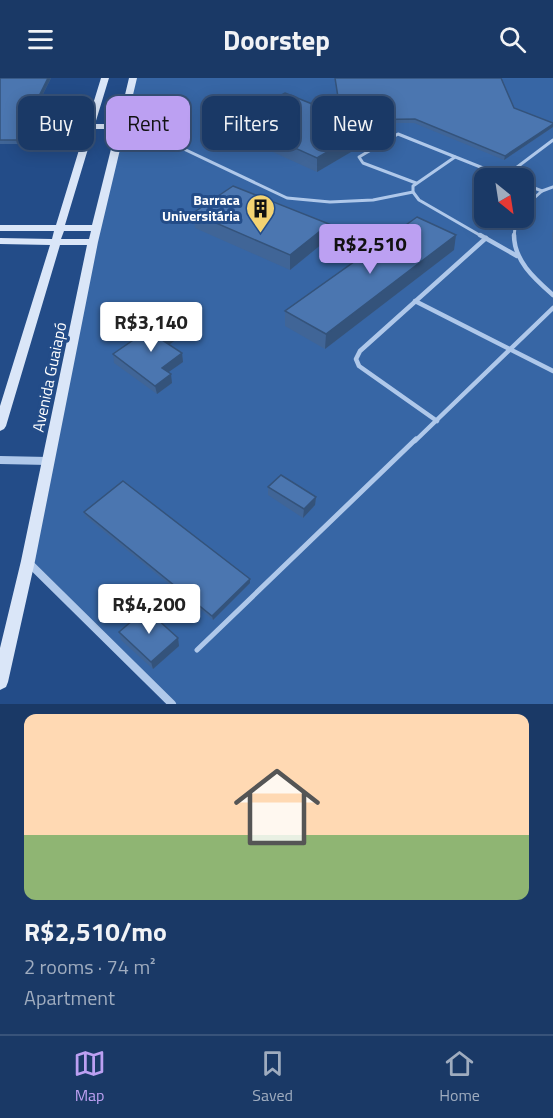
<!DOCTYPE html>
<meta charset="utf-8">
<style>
body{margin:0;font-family:"Titillium Web",sans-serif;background:#23406c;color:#f1f3f6;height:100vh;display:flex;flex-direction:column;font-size:22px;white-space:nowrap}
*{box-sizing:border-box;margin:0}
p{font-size:20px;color:#9facbf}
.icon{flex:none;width:33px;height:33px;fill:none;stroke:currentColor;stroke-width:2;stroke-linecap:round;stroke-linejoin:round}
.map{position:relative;height:626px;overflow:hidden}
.sheet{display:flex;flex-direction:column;background:#1a3966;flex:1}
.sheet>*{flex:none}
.hud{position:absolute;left:18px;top:18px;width:518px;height:54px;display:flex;gap:12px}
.needle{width:39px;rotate:150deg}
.fabs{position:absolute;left:474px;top:90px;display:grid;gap:12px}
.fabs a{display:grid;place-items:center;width:60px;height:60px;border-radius:12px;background:#1a3966;box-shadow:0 3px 15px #0003,0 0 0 2px #38537a;font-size:30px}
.price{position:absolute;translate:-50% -51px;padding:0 14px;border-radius:6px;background:#fff;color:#222;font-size:20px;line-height:39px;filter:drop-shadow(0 2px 3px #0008)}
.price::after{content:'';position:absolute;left:50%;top:36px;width:18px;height:14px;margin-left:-9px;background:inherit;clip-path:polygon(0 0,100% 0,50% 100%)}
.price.on{background:#bca0f2;color:#111}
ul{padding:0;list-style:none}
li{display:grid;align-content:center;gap:12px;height:318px;padding:0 24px}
li span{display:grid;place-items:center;height:186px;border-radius:12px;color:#555}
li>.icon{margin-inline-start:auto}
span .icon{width:108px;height:108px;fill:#fffc;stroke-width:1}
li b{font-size:26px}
.tag{padding:0 21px;border-radius:12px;background:#1a3966;box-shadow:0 3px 15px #0003,0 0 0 2px #38537a;font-size:21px;line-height:54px}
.tag.on{background:#bca0f2;color:#111}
header{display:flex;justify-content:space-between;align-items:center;height:78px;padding:0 24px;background:#1a3966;font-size:27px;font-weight:700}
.dock{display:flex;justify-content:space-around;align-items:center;height:84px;border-top:2px solid #38537a;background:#1a3966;font-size:16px;color:#9facbf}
.dock a{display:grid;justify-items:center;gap:3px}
.dock .on{color:#bca0f2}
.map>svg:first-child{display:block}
.green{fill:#3766a5;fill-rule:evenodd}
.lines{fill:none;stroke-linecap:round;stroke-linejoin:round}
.service-far2{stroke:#afc8ea;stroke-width:3}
.service-far1{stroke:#afc8ea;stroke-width:4.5}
.service{stroke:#afc8ea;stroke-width:5}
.minor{stroke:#afc8ea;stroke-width:8}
.secondary{fill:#dae6f8;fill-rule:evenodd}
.wall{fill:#406597}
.shaded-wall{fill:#34537b}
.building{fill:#4b76b0;stroke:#34537b;stroke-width:1.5}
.labels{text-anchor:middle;stroke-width:6;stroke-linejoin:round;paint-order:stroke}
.far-poi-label{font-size:14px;font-weight:bold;fill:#fff;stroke:#234c88;text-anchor:end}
.street-label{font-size:16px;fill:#fff;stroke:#234c88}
</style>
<header><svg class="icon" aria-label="menu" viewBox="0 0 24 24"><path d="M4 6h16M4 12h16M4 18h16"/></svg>Doorstep<svg class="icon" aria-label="search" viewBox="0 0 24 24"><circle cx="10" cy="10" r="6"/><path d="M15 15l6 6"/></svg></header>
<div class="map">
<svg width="553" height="626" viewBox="0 0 553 626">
<rect width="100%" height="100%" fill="#234c88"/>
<path class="green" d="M133,0H553V626H172L28,483ZM484,100H524V140H484Z"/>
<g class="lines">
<g class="service-far2">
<polyline points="121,49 148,54 287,120 330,124 373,122 413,114"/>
<polyline points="455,79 413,108 413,114 419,122 483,159"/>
<polyline points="504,99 553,62"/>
<polyline points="416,105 363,85 359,79 398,56 508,100"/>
<polyline points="524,106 542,113"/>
<polyline points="524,129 542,113 553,109"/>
<polyline points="514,159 516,140"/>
</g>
<g class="service-far1">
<polyline points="480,157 517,178"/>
<path d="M514,157C514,183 535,201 553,217"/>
<polyline points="415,223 553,293"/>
<polyline points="437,343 359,288 356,281 360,273 486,160"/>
<polyline points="415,363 553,230"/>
</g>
<polyline class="service" points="197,572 416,361"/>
<g class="minor">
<polyline points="0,382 48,383"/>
<polyline points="29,485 172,626"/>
</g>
<path class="secondary" d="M101,0H109L95,46H118L129,0H137L98,164L35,483L8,604L6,609L0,612V570L21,483L87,167H60L6,348L4,351L0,353V328L50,167L0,166V160L52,161L54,153H0V147H56ZM94,51H116L92,147H65ZM64,153H91L89,161H61Z"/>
</g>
<g class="wall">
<polygon points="0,0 51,0 18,66 0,66"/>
<polygon points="335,0 501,0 514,30 553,49 504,82 414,45 359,45 368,64 317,94 233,56 233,42 340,38"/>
<polygon points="193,135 328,161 290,192 195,150"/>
<polygon points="553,152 553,173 552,156"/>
<polygon points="454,172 325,271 285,248 285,233"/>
<polygon points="180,259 169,267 182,275 183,284 168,294 172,305 157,316 114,285 113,276"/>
<polygon points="268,409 316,419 315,427 303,440 268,417"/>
<polygon points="84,434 250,505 213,542 85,438"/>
<polygon points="119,554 178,560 179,568 153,591 121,562"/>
</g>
<g class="shaded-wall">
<polygon points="48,0 51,0 18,66 17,62"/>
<polygon points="553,46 553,49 504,82 505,78"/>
<polygon points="369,49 368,64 317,94 317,80"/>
<polygon points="329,146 328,161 290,192 290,177"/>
<polygon points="456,157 454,172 325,271 326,256"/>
<polygon points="179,250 180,259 163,271 162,262"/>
<polygon points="182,275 183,284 163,298 162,290"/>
<polygon points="171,296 172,305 157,316 155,308"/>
<polygon points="316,419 315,427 303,440 304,431"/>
<polygon points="250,501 250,505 213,542 212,538"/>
<polygon points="178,560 179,568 153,591 151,584"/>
</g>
<g class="building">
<polygon points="0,0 48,0 17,62 0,62"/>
<polygon points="335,0 501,0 514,30 553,45 553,46 505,78 415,41 350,42 341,38"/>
<polygon points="285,15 369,49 317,80 233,42"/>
<polygon points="233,108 329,146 290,177 193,135"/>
<polygon points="417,139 456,157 326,256 285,233"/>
<polygon points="164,241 179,250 162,262 182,275 162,290 171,296 155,308 113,276"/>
<polygon points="281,397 316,419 304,431 268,409"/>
<polygon points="123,403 250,501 212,538 84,434"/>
<polygon points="146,531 178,560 151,584 119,554"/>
</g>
<defs>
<symbol id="building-pin" viewBox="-11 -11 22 30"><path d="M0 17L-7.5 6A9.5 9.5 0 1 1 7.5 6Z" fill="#f4d372" stroke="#234c88"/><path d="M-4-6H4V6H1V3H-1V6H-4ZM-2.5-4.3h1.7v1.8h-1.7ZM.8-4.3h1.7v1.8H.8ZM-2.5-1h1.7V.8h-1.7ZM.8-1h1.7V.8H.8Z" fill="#111"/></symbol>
</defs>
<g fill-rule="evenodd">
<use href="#building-pin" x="244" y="114" width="33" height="45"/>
</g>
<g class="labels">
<g class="far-poi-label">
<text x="240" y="127">Barraca<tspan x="240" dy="16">Universitária</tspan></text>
</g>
<g class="street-label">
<text transform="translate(49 299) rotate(-78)" y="6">Avenida Guaiapó</text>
</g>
</g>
</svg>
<div class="fabs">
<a><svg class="needle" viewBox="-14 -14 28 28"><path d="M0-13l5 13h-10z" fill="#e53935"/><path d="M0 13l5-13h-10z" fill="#9facbf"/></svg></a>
</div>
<b class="price on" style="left:370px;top:197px">R$2,510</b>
<b class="price" style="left:151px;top:275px">R$3,140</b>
<b class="price" style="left:149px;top:557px">R$4,200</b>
<div class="hud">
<a class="tag">Buy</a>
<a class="tag on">Rent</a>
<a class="tag">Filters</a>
<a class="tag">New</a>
</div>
</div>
<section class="sheet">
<ul>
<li><span style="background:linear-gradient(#ffd9b3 65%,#8fb573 0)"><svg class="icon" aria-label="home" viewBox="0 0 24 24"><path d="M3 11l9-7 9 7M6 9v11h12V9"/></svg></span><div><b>R$2,510/mo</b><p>2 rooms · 74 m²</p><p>Apartment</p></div></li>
</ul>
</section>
<nav class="dock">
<a class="on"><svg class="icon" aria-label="map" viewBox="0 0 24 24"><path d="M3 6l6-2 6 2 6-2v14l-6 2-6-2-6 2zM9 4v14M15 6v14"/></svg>Map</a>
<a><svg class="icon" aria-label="saved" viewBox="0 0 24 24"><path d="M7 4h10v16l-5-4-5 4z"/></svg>Saved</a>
<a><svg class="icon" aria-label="home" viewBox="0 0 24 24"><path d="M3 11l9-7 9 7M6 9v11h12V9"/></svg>Home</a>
</nav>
